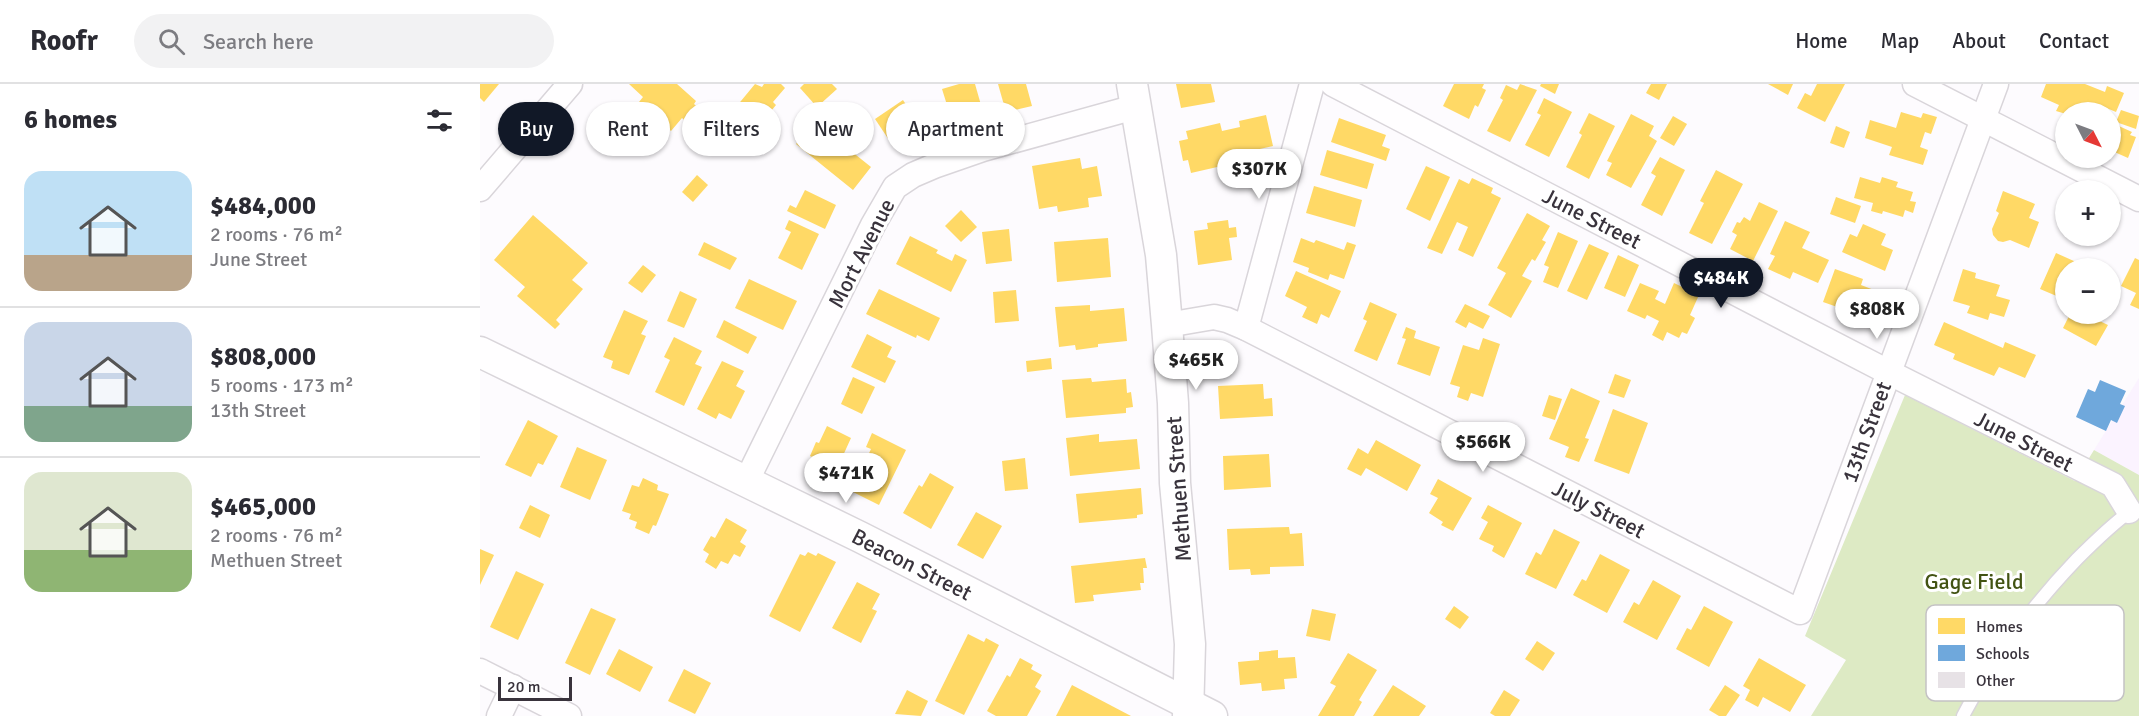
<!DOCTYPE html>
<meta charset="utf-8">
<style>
body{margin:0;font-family:Signika,sans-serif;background:#f2f2f3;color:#2b2b33;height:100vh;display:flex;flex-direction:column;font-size:22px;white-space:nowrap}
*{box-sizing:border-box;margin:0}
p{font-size:20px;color:#7c7c81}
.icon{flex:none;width:33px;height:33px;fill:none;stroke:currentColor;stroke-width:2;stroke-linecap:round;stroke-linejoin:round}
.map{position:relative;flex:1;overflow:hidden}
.sheet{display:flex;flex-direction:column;background:#fff;width:480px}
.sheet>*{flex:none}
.banner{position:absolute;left:18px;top:18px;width:570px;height:54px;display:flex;gap:12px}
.needle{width:39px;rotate:132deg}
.buttons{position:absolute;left:1575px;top:18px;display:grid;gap:12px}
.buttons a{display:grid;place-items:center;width:66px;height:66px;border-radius:50%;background:#fff;box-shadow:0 2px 4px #0004;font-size:30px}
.scale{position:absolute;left:18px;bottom:15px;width:74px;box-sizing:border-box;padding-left:6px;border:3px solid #39333c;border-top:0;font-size:16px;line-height:21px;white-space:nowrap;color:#39333c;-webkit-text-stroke:4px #fff;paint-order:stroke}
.price{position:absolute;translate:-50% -51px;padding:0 14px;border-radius:21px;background:#fff;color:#222;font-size:20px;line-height:39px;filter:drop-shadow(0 2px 3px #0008)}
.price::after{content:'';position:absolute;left:50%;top:36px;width:18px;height:14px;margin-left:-9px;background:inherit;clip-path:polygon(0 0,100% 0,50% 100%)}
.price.current{background:#111827;color:#fff}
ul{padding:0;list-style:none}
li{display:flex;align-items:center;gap:18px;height:150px;padding:0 24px}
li+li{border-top:2px solid #e1e1e2}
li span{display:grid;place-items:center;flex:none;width:168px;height:120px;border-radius:18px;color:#555}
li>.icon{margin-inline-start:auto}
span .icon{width:72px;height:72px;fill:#fffc;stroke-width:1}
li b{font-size:26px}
h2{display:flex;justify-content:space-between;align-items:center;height:72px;padding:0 24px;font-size:26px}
.tag{padding:0 21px;border-radius:27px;background:#fff;box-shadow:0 2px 4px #0004;font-size:21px;line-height:54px}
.tag.current{background:#111827;color:#fff}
header{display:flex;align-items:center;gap:36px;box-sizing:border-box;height:84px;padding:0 30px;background:#fff;border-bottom:2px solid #e1e1e2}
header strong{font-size:28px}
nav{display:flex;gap:33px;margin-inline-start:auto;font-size:21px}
.search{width:420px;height:54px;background:#f2f2f3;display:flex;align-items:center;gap:15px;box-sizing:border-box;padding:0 21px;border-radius:33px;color:#7c7c81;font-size:22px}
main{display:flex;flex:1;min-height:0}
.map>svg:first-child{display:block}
.built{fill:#fbf3ff}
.green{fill:#ddeac4}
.homes{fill:#ffd966}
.schools{fill:#6fa8dc}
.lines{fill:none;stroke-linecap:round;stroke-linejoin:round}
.service-casing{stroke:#d9d5da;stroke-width:15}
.minor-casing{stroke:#d9d5da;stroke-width:27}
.tertiary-casing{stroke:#d9d5da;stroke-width:33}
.service{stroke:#fffeff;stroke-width:12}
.minor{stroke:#fffeff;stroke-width:24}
.tertiary{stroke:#fffeff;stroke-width:30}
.labels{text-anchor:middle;stroke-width:6;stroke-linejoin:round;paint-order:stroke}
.street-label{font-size:22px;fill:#39333c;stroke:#fff}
.park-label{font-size:22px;fill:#425313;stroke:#fff}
.key{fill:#fff;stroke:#c4c2c4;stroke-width:1.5}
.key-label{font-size:16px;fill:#39333c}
</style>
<header>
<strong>Roofr</strong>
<div class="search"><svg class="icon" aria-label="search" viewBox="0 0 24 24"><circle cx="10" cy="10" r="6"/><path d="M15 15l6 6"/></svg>Search here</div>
<nav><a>Home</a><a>Map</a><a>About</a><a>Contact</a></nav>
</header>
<main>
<section class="sheet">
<h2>6 homes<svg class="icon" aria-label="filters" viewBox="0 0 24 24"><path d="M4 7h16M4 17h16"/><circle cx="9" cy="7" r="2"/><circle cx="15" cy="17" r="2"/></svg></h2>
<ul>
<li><span style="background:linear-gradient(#bfe0f5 70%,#b9a48a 0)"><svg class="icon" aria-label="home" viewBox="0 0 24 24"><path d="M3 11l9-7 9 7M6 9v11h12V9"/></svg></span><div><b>$484,000</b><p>2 rooms · 76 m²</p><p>June Street</p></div></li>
<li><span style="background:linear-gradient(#c9d6e8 70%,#7fa58c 0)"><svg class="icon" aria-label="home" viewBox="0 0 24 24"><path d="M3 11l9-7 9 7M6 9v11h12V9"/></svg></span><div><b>$808,000</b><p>5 rooms · 173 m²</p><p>13th Street</p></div></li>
<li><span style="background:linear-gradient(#dfe7d0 65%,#8fb573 0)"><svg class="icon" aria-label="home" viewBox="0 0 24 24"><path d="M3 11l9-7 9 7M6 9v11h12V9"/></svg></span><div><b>$465,000</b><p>2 rooms · 76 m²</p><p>Methuen Street</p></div></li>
</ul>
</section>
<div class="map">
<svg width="1659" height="632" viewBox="0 0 1659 632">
<rect width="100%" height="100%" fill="#fdfbfe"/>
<polygon class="built" points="1659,294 1659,391 1614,366"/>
<polygon class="green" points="1425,311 1595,397 1614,366 1659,391 1659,632 1331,632 1366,576 1325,552"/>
<g class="homes">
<polygon points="0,0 19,0 4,18 0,14"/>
<polygon points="149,0 197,0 216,17 214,20 223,28 211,42 202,34 191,47 159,18 163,13"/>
<polygon points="275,0 282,3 284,0 301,0 305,4 293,18 296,21 279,42 256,23"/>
<polygon points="324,0 352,0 357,5 337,23 320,4"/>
<polygon points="479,0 495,0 503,28 472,37 462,5"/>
<polygon points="518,0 546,0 552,22 526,28"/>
<polygon points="696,0 731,0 735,18 701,24"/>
<polygon points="974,0 1004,0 1002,4 1006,6 998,23 995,21 989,35 963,22"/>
<polygon points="1040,0 1057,6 1030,58 1007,47 1023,16 1020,14 1026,1 1037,6"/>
<polygon points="1061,0 1079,0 1075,10 1060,2"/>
<polygon points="1171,0 1187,0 1179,16 1166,9"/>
<polygon points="1288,0 1313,0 1308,11"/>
<polygon points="1337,0 1365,0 1345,38 1317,24 1325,9 1331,12"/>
<polygon points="1566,0 1605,0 1625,8 1627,2 1644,9 1636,28 1624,23 1622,28 1586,28 1586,30 1576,27 1579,21 1561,13"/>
<polygon points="1064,14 1092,28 1069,73 1045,61 1061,31 1057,29"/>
<polygon points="423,16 441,44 413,62 395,35"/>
<polygon points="1641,26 1659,32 1656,45 1636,38"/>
<polygon points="1421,28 1441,34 1443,29 1457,33 1451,50 1445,48 1440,63 1448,66 1443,81 1409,71 1412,63 1385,54 1390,36 1416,44"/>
<polygon points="1109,29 1135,42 1109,95 1086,83 1102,51 1099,49"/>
<polygon points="1151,30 1174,42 1169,52 1177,57 1151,104 1126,91 1132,79 1127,77"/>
<polygon points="786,31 793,62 744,73 746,81 711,89 708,76 703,77 699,57 708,55 706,47 740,39 742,47 760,43 759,37"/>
<polygon points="1193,32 1207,40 1194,62 1180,54"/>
<polygon points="859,34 906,51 902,62 910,65 906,77 851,58"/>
<polygon points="341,36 364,54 361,59 391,83 373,106 316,60 333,40 336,43"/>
<polygon points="1630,38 1652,48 1650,51 1656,53 1648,74 1630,66"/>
<polygon points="1356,42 1370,48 1364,64 1350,59"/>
<polygon points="847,66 894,80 887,105 840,91"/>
<polygon points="1180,73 1205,86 1182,132 1161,121 1176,92 1171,89"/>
<polygon points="600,74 602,85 617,82 622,112 608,114 609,123 578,128 577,122 559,125 552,82"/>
<polygon points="946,82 970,93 950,137 926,125"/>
<polygon points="1236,86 1263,100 1232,160 1209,149 1224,119 1220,117"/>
<polygon points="217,91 228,101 213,118 202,108"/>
<polygon points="1380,93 1400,99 1402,93 1418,98 1416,103 1433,108 1430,117 1436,118 1433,129 1425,126 1423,133 1403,127 1402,130 1391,127 1393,119 1374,114"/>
<polygon points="992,94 1013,104 1011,109 1021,114 993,173 978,166 988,143 977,138 962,170 947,164 979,95 989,100"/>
<polygon points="834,102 882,116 875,143 826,129"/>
<polygon points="325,106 356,121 345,145 307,127 310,121 316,124"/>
<polygon points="1523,107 1555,120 1549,134 1559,138 1549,164 1530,156 1523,158 1518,157 1513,151 1512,145 1519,129 1516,127"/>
<polygon points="1356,113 1381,122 1375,139 1350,130"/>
<polygon points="1279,118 1298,127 1273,177 1250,165 1257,151 1252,148 1257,138 1260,139 1264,133 1270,137"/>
<polygon points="481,126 497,143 481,158 465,142"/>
<polygon points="1047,129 1070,142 1062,156 1066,158 1055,177 1052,175 1042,192 1052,197 1031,234 1008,221 1026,189 1017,184"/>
<polygon points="53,131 108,179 92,196 103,205 76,236 80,240 75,245 37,212 45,203 14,176"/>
<polygon points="309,136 339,150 322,186 298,174 311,148 305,145"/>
<polygon points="748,136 749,144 756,143 757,153 749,154 752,176 718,181 714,147 728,145 727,139"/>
<polygon points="1305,137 1330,148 1322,164 1349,176 1338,199 1313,188 1310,195 1288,185 1295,172 1290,170"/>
<polygon points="1383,140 1406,150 1401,161 1413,166 1405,187 1362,168 1370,150 1377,153"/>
<polygon points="529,145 532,177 506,180 502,148"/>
<polygon points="1078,148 1098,157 1078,204 1063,198 1069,183 1064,181"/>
<polygon points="430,152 458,166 456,169 472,177 475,170 487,176 471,208 416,180"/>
<polygon points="628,154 631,193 577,198 574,158"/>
<polygon points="821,154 834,159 836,156 864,166 867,158 876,161 864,195 850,190 848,196 828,188 829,184 813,178"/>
<polygon points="224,158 257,174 250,186 218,171"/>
<polygon points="1109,160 1129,169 1107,216 1087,207"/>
<polygon points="1576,169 1605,182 1604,184 1586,184 1586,216 1560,205"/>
<polygon points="1138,171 1159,181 1145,213 1124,204"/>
<polygon points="1655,174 1659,176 1659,225 1650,221 1656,209 1641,202"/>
<polygon points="163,181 176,191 162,209 148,199"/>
<polygon points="1355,185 1383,195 1381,201 1394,206 1392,212 1396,213 1393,223 1387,221 1386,226 1365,218 1363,225 1343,218"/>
<polygon points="1483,185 1496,189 1495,194 1520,201 1516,212 1530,216 1524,233 1510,229 1508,236 1487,229 1490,222 1473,217"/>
<polygon points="816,187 861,207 849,234 841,230 837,240 822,233 827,223 805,212"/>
<polygon points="269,195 317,217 303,246 255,224"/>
<polygon points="1160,199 1179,207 1175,215 1185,220 1194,199 1219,211 1210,231 1215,234 1207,250 1202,248 1199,254 1187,248 1183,257 1172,251 1179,237 1167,231 1165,235 1147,227"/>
<polygon points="399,205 460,234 449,257 437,251 436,254 386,230"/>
<polygon points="536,206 539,237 515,239 513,208"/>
<polygon points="200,207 217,215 204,244 187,237"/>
<polygon points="890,218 917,230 897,277 874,267 887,237 883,235"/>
<polygon points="985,220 1010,232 1003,245 989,238 986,244 975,238"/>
<polygon points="610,221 610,227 644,224 647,257 618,260 618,263 596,266 595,261 579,263 575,223"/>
<polygon points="144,226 168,237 161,250 166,252 149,291 131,284 133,277 123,273"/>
<polygon points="1590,230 1596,233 1598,230 1605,230 1628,241 1616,262 1583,244"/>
<polygon points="244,236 277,253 268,270 236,253"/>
<polygon points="1464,238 1523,264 1525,258 1556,271 1545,294 1519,283 1514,292 1473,275 1475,270 1454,261"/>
<polygon points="926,243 936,247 934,254 960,263 950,292 917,280 926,255 922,254"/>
<polygon points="387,250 412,263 407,273 416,277 405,299 371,283"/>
<polygon points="194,253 222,267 215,280 222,283 204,322 175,308 190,276 184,273"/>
<polygon points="1003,254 1020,260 1003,313 991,309 988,317 977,313 980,303 970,300 983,261 999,266"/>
<polygon points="571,274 572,285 547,288 546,277"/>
<polygon points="242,277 264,287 256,302 265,307 251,335 239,329 236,335 217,325"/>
<polygon points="1135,290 1151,296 1144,314 1128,309"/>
<polygon points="373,293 395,303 382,330 361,320"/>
<polygon points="611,294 612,298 646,295 647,309 651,308 653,323 646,324 646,329 586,334 582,296"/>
<polygon points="783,300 784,315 792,314 793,332 740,335 738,302"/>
<polygon points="1091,304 1120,317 1105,354 1109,355 1099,378 1085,373 1089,363 1069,355"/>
<polygon points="1069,311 1082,315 1075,336 1062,332"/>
<polygon points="1133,325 1168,339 1149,390 1114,377"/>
<polygon points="48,336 78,352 63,381 58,379 51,393 25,381"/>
<polygon points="347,342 371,354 351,398 328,387 334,374 330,372 336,358 339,359"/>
<polygon points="392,349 426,366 399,421 371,407 391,365 386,363"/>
<polygon points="619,350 619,358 657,355 660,385 590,392 586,354"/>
<polygon points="896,356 941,381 927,407 886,384 881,392 867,385 878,364 888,370"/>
<polygon points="97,363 127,376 110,416 80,403"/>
<polygon points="789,370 791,403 744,406 743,372"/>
<polygon points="545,374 548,405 525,407 522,377"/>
<polygon points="450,389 474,403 451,445 423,429 439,401 442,403"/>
<polygon points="163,394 178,401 177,406 189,410 176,442 173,441 169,450 155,444 157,438 149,435 151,430 142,427 152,401 159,403"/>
<polygon points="958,395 992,414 973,447 961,441 963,438 949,429 958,414 950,410"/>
<polygon points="661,404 663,430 657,431 657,434 599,439 596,410"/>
<polygon points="50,421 70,431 60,454 39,444"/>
<polygon points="1008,421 1042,439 1024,474 1012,467 1014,462 999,455 1008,438 1001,434"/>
<polygon points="496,428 522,442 503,475 477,461"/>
<polygon points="246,434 267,446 260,458 266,462 260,473 254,470 248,480 241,477 236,485 225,478 229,470 223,466 231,452 235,454"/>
<polygon points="809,443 810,450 822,449 824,482 790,483 790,490 771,491 770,485 749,486 747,445"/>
<polygon points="1074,445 1100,458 1076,505 1045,490 1056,468 1061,471"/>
<polygon points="0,465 14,471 0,501"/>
<polygon points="328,468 336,472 338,469 356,478 320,548 289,532 320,470 325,472"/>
<polygon points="1120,470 1150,486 1127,529 1093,511 1102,495 1106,497"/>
<polygon points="665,474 667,484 663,484 664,499 660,499 661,506 613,511 614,517 595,519 591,482"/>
<polygon points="36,487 64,500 38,556 10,543"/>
<polygon points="1173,496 1201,512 1177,556 1143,538 1154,518 1159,521"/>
<polygon points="377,498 400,510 392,525 397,527 381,559 352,544"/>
<polygon points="974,522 989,533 980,545 965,535"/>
<polygon points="1224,522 1253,538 1229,583 1196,565 1207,544 1211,546"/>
<polygon points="111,524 136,535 110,591 85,579"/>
<polygon points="832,525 856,530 850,557 826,552"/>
<polygon points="488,550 504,558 506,554 519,561 484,631 455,617"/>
<polygon points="1057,557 1075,569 1063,587 1045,575"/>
<polygon points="139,565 173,583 160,608 126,590"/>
<polygon points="798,566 798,574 815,573 817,594 804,595 805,605 782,607 781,599 760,601 758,578 779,576 779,568"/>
<polygon points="868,569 897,586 879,616 882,618 874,632 838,632 856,602 850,599"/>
<polygon points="540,574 553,581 551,585 562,591 555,603 561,607 547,632 516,632 507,627 527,591 530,593"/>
<polygon points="1279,574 1326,601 1310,628 1283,613 1278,623 1265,616 1270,606 1263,602"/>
<polygon points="204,585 231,599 215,630 188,617"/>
<polygon points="592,601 651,632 576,632"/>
<polygon points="913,601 946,622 939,632 893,632"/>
<polygon points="1245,601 1260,611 1246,632 1239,632 1229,626"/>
<polygon points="427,606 448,617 441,632 415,630"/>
<polygon points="1024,606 1040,616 1030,632 1015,632 1010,629"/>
</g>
<polygon class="schools" points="1620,296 1646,307 1640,320 1645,322 1637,339 1631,336 1626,347 1596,333 1608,305 1615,308"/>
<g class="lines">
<defs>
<path id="service" d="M1483,632C1513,574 1552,522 1597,475C1614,458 1632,440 1652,426"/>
<g id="minor">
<polyline points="853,0 1408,288 1633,401 1649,427"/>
<polyline points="1435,0 1659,115"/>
<polyline points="0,105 90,0"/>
<polyline points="687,241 734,233 747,236 766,244 1320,528 1516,0"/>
<polyline points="766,244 832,0"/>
<polyline points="266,398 393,141 415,103 433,91 454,82 503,65 655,23"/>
<polyline points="0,587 89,632"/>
<polyline points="19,632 33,603"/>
</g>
<g id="tertiary">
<polyline points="652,0 681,171 687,241 693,319 695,399 710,560 708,632"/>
<polyline points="0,268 380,453 732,632"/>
</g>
</defs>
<use href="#service" class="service-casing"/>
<use href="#minor" class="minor-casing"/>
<use href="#tertiary" class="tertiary-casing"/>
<use href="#service" class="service"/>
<use href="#minor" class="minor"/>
<use href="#tertiary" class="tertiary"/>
</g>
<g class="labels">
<g class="street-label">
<text transform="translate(1112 134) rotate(27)" y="8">June Street</text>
<text transform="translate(381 169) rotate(-63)" y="8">Mort Avenue</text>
<text transform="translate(1386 348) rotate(-70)" y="8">13th Street</text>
<text transform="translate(1544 357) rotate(27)" y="8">June Street</text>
<text transform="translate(698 405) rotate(-94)" y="8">Methuen Street</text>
<text transform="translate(1119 425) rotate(27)" y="8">July Street</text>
<text transform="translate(432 480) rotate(27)" y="8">Beacon Street</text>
</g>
<g class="park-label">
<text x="1494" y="505">Gage Field</text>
</g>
</g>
<rect x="1446" y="521" width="198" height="96" rx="9" class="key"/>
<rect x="1458" y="534" width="27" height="16" fill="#ffd966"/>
<rect x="1458" y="561" width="27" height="16" fill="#6fa8dc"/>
<rect x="1458" y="588" width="27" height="16" fill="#e7e2e6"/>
<g class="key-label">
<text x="1496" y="548">Homes</text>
<text x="1496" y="575">Schools</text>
<text x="1496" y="602">Other</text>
</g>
</svg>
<div class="buttons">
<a><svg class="needle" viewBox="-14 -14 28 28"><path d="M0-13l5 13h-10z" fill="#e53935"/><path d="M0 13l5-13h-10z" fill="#7c7c81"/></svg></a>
<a>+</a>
<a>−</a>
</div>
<div class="scale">20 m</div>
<b class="price" style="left:779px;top:116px">$307K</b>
<b class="price current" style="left:1241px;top:225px">$484K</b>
<b class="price" style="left:1397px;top:256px">$808K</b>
<b class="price" style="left:716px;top:307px">$465K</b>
<b class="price" style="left:1003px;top:389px">$566K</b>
<b class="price" style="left:366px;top:420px">$471K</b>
<div class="banner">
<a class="tag current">Buy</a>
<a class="tag">Rent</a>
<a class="tag">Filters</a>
<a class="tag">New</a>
<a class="tag">Apartment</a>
</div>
</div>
</main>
